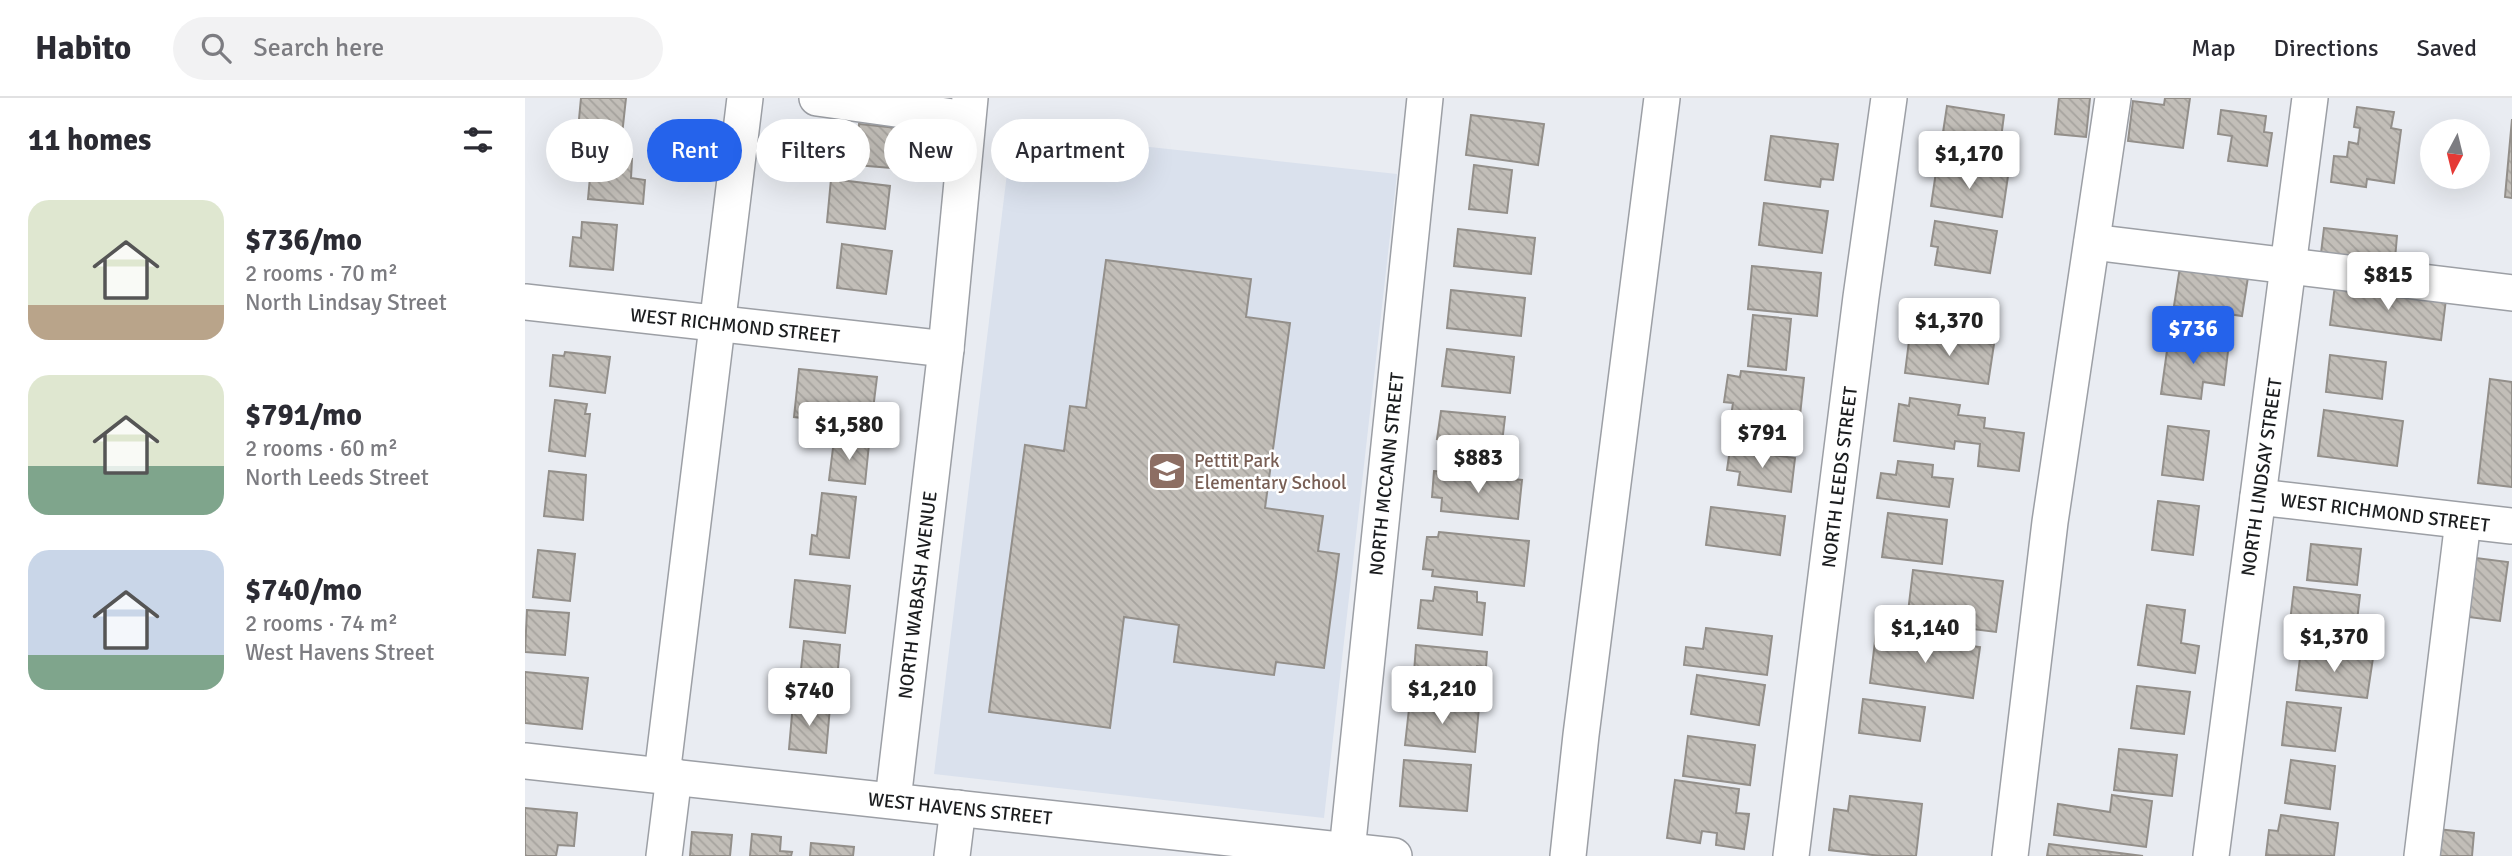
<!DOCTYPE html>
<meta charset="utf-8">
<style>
body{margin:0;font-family:Signika,sans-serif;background:#f2f2f3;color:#2b2b33;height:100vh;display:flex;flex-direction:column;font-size:26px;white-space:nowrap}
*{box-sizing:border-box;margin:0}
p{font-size:23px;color:#7c7c81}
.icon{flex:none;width:38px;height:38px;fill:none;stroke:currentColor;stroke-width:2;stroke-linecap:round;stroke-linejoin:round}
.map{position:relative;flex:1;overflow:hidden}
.drawer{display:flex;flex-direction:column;background:#fff;width:525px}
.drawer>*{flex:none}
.hud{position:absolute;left:21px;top:21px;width:665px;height:63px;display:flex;gap:14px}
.needle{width:46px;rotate:187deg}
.buttons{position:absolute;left:1895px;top:21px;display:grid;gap:14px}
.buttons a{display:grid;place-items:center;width:70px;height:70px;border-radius:50%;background:#fff;box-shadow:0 7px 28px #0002;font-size:35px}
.price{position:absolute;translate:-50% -60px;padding:0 16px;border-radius:7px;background:#fff;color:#222;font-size:23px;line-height:46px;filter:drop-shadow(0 2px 4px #0008)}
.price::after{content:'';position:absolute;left:50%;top:42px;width:21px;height:16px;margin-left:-10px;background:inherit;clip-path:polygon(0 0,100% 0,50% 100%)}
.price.active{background:#2563eb;color:#fff}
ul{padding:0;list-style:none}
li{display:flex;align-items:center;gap:21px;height:175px;padding:0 28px}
li span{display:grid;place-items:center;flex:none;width:196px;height:140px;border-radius:21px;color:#555}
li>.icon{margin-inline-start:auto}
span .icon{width:84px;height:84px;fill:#fffc;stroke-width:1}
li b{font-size:30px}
h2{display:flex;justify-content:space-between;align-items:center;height:84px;padding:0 28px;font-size:30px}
.tag{padding:0 24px;border-radius:32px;background:#fff;box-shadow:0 7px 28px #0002;font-size:24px;line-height:63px}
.tag.active{background:#2563eb;color:#fff}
header{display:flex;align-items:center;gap:42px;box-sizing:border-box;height:98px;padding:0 35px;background:#fff;border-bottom:2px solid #e1e1e2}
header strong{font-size:33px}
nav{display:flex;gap:38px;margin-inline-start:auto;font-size:24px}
.search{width:490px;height:63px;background:#f2f2f3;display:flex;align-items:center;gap:18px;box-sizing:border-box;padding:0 24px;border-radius:38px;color:#7c7c81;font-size:26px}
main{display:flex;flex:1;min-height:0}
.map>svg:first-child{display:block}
.built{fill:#dae1ed}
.building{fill:url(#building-back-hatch);stroke:#938f8a;stroke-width:2}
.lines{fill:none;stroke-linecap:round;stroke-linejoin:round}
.minor-casing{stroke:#9c9fa5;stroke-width:38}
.minor{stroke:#fff;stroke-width:35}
.labels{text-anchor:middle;stroke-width:5;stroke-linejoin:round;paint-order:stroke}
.street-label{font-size:19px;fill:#1b1d1f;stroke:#fff}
.education-label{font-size:19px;fill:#785e54;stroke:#fff;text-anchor:start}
</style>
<header>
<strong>Habito</strong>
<div class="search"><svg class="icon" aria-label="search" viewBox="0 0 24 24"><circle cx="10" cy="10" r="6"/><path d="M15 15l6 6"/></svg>Search here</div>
<nav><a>Map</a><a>Directions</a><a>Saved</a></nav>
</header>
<main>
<section class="drawer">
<h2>11 homes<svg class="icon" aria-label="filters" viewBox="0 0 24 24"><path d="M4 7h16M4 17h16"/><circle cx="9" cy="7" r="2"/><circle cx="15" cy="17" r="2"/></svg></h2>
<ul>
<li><span style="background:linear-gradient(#dfe7d0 75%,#b9a48a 0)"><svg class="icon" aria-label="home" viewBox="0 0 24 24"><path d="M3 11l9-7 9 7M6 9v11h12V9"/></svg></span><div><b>$736/mo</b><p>2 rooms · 70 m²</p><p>North Lindsay Street</p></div></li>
<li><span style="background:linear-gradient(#dfe7d0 65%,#7fa58c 0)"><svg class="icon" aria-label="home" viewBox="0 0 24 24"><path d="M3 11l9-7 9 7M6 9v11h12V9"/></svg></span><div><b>$791/mo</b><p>2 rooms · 60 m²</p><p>North Leeds Street</p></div></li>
<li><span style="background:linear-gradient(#c9d6e8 75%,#7fa58c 0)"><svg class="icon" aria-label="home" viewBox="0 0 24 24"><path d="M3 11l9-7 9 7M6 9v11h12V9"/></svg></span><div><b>$740/mo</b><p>2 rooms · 74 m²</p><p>West Havens Street</p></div></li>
</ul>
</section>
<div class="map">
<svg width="1987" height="758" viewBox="0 0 1987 758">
<defs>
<pattern id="building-back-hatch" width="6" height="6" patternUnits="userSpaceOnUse" patternTransform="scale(1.75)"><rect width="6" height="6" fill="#c2beb8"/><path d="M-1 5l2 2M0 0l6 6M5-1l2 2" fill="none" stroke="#a6a39e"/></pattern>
</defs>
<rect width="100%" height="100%" fill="#e9ecf2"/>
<polygon class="built" points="487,34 872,76 799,720 409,676"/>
<g class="building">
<polygon points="56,0 101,0 97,37 53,32"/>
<polygon points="1534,0 1565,0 1561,39 1530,36"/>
<polygon points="1640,0 1665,0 1658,50 1603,43 1608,3 1639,7"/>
<polygon points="1422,8 1479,17 1475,48 1465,47 1463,60 1442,57 1444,45 1417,41"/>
<polygon points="1832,9 1869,14 1866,30 1876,32 1869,85 1842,81 1841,89 1806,84 1809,58 1822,59 1824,44 1833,46 1835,30 1829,29"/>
<polygon points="1696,12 1741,18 1739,34 1747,35 1742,68 1703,63 1707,38 1693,36"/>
<polygon points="946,17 1019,26 1013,67 941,57"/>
<polygon points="1987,21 1987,100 1980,99"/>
<polygon points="334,26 382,31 378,71 331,67"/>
<polygon points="1246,38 1313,46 1308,82 1296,81 1295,89 1240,82"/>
<polygon points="67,57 107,61 106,80 120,82 118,106 63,101"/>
<polygon points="949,67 987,72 982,115 944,111"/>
<polygon points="1412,67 1483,78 1477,119 1406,108"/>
<polygon points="306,81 365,88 360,131 302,124"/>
<polygon points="1239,105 1303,113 1297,155 1234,147"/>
<polygon points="1410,123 1472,133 1465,175 1410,167 1413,149 1406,148"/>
<polygon points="57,124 92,127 88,172 45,168 48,139 56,140"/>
<polygon points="1799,130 1872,138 1869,172 1795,164"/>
<polygon points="933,131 1010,140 1006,176 929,168"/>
<polygon points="317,146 367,153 361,196 312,190"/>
<polygon points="581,162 726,181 721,219 765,225 740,410 798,418 793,453 814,456 799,570 751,564 749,577 649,564 654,527 599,519 585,630 464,614 500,347 539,353 545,308 561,310"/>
<polygon points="1227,168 1296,175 1292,218 1223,211"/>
<polygon points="1655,169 1723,179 1717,218 1649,208"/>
<polygon points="1810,187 1921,201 1916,242 1805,227"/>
<polygon points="926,192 1000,200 996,238 922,230"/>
<polygon points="1228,217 1266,221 1261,272 1223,268"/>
<polygon points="1385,235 1469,246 1463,286 1380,275"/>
<polygon points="1644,238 1704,245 1699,287 1678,284 1676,301 1636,296"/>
<polygon points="922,251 989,259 985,295 917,288"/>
<polygon points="40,254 85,259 80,295 25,288 28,257 39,258"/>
<polygon points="1805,257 1861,264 1857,301 1801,294"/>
<polygon points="274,271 352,279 346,328 269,319"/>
<polygon points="1216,273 1279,280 1274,327 1206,319 1208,305 1199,304 1203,277 1215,279"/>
<polygon points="1965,281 1987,284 1987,389 1953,385"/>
<polygon points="1385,300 1435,307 1433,317 1460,320 1459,330 1499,335 1494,373 1453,368 1455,346 1430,343 1429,351 1369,343 1374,306 1384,308"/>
<polygon points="30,302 62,306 60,316 65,316 60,358 24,353"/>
<polygon points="1799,312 1878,323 1872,368 1793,358"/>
<polygon points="916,313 980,319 975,362 920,357 921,342 912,341"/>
<polygon points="1643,328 1684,333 1678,382 1637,377"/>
<polygon points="309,342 344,346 340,386 304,382"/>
<polygon points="1205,351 1270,360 1266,394 1213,387 1215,374 1202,372"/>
<polygon points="1373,363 1408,367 1407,379 1428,381 1424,409 1352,400 1356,375 1371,377"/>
<polygon points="24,373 61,377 58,422 19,418"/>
<polygon points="909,373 997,382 993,421 916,413 917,400 907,399"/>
<polygon points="297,395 331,399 324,460 285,456 287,437 292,438"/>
<polygon points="1633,403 1674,408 1668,457 1627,452"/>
<polygon points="1186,409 1260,418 1255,457 1181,447"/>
<polygon points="1363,415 1422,422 1417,466 1357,459"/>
<polygon points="914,434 1004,443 999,488 907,478 908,472 898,471 902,439 913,439"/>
<polygon points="1786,446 1836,451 1832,487 1782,482"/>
<polygon points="13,452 50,456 45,503 8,499"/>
<polygon points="1943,459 1983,464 1975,523 1935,518"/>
<polygon points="1388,472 1478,483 1471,534 1382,523"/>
<polygon points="270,482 325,488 320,535 265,529"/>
<polygon points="910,489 952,494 952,504 960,505 957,537 893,530 896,502 908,503"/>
<polygon points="1769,489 1835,497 1830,540 1764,533"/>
<polygon points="1622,507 1660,512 1656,545 1674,548 1670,575 1613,567"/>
<polygon points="2,512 44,515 40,557 0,554"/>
<polygon points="1181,530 1247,538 1242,577 1159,567 1161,549 1178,551"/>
<polygon points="1351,535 1455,549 1448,600 1345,585"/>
<polygon points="279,543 315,547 311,594 274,590"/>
<polygon points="891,547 962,554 961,569 952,568 949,594 888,589"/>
<polygon points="1776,552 1848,560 1842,600 1771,592"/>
<polygon points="0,574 63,580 57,631 0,625"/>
<polygon points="1172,577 1240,587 1234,627 1166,616"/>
<polygon points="1612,588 1665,594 1659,636 1606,630"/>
<polygon points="1338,601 1400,609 1395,643 1334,635"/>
<polygon points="885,602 954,609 950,654 880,647"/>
<polygon points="1762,604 1816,610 1810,653 1757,647"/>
<polygon points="268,605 305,609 301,655 264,651"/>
<polygon points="1163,638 1230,647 1225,687 1158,678"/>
<polygon points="1594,651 1652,657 1647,698 1589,692"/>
<polygon points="879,662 946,667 942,713 875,708"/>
<polygon points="1766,662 1810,668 1805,711 1760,705"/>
<polygon points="1150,682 1214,691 1211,715 1224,716 1219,751 1191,747 1192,735 1177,733 1175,745 1142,740"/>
<polygon points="1587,697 1627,703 1621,749 1529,737 1533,706 1585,714"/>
<polygon points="1325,698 1397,706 1391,758 1356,758 1304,752 1309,711 1323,713"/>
<polygon points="0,710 52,715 49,748 33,747 31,758 0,758"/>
<polygon points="1756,717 1813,725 1809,758 1741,757 1744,732 1753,733"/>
<polygon points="1912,731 1949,735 1947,758 1909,758"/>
<polygon points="167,734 207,737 205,758 165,758"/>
<polygon points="227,736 256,739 255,753 267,754 266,758 225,758"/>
<polygon points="286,745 329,749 328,758 285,758"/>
<polygon points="1524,746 1618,758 1522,758"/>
</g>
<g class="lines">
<defs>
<g id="minor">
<polyline points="292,0 442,21"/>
<polyline points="1567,144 1987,195"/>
<polyline points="0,204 421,251"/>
<polyline points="1733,399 1987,428"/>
<polyline points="0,663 869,758"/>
<polyline points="137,677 220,0"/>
<polyline points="368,702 421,251 445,0"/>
<polyline points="822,753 900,0"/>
<polyline points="139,758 149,678"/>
<polyline points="427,758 433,710"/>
<polyline points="1043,758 1056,637 1137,0"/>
<polyline points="1266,758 1336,199 1364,0"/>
<polyline points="1485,758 1525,424 1588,0"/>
<polyline points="1686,758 1785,0"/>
<polyline points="1897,758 1938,423"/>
</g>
</defs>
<use href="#minor" class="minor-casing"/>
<use href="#minor" class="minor"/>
</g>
<defs>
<symbol id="school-square" viewBox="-11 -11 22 22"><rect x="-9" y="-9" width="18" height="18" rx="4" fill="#8d6e63" stroke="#fff"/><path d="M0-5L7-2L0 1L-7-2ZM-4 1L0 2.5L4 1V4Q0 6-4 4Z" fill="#fff"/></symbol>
</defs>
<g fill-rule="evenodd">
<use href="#school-square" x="620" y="351" width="44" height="44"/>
</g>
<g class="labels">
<g class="street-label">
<text transform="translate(210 227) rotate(6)" y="7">WEST RICHMOND STREET</text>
<text transform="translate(861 376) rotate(-84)" y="7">NORTH MCCANN STREET</text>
<text transform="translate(1314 379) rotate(-83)" y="7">NORTH LEEDS STREET</text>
<text transform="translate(1736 379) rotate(-82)" y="7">NORTH LINDSAY STREET</text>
<text transform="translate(1860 414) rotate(7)" y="7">WEST RICHMOND STREET</text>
<text transform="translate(392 497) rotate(-83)" y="7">NORTH WABASH AVENUE</text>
<text transform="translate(435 710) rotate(6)" y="7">WEST HAVENS STREET</text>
</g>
<g class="education-label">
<text x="669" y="369">Pettit Park<tspan x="669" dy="22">Elementary School</tspan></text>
</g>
</g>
</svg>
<div class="buttons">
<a><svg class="needle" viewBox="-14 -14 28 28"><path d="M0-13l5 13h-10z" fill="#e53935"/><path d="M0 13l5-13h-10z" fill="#7c7c81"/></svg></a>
</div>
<b class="price" style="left:1444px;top:93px">$1,170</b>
<b class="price" style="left:1863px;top:214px">$815</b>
<b class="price" style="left:1424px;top:260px">$1,370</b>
<b class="price active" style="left:1668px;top:268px">$736</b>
<b class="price" style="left:324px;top:364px">$1,580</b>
<b class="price" style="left:1237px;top:372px">$791</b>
<b class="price" style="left:953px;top:397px">$883</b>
<b class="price" style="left:1400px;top:567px">$1,140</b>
<b class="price" style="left:1809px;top:576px">$1,370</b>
<b class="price" style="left:917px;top:628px">$1,210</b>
<b class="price" style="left:284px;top:630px">$740</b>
<div class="hud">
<a class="tag">Buy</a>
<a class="tag active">Rent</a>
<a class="tag">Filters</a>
<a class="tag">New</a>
<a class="tag">Apartment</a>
</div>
</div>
</main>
